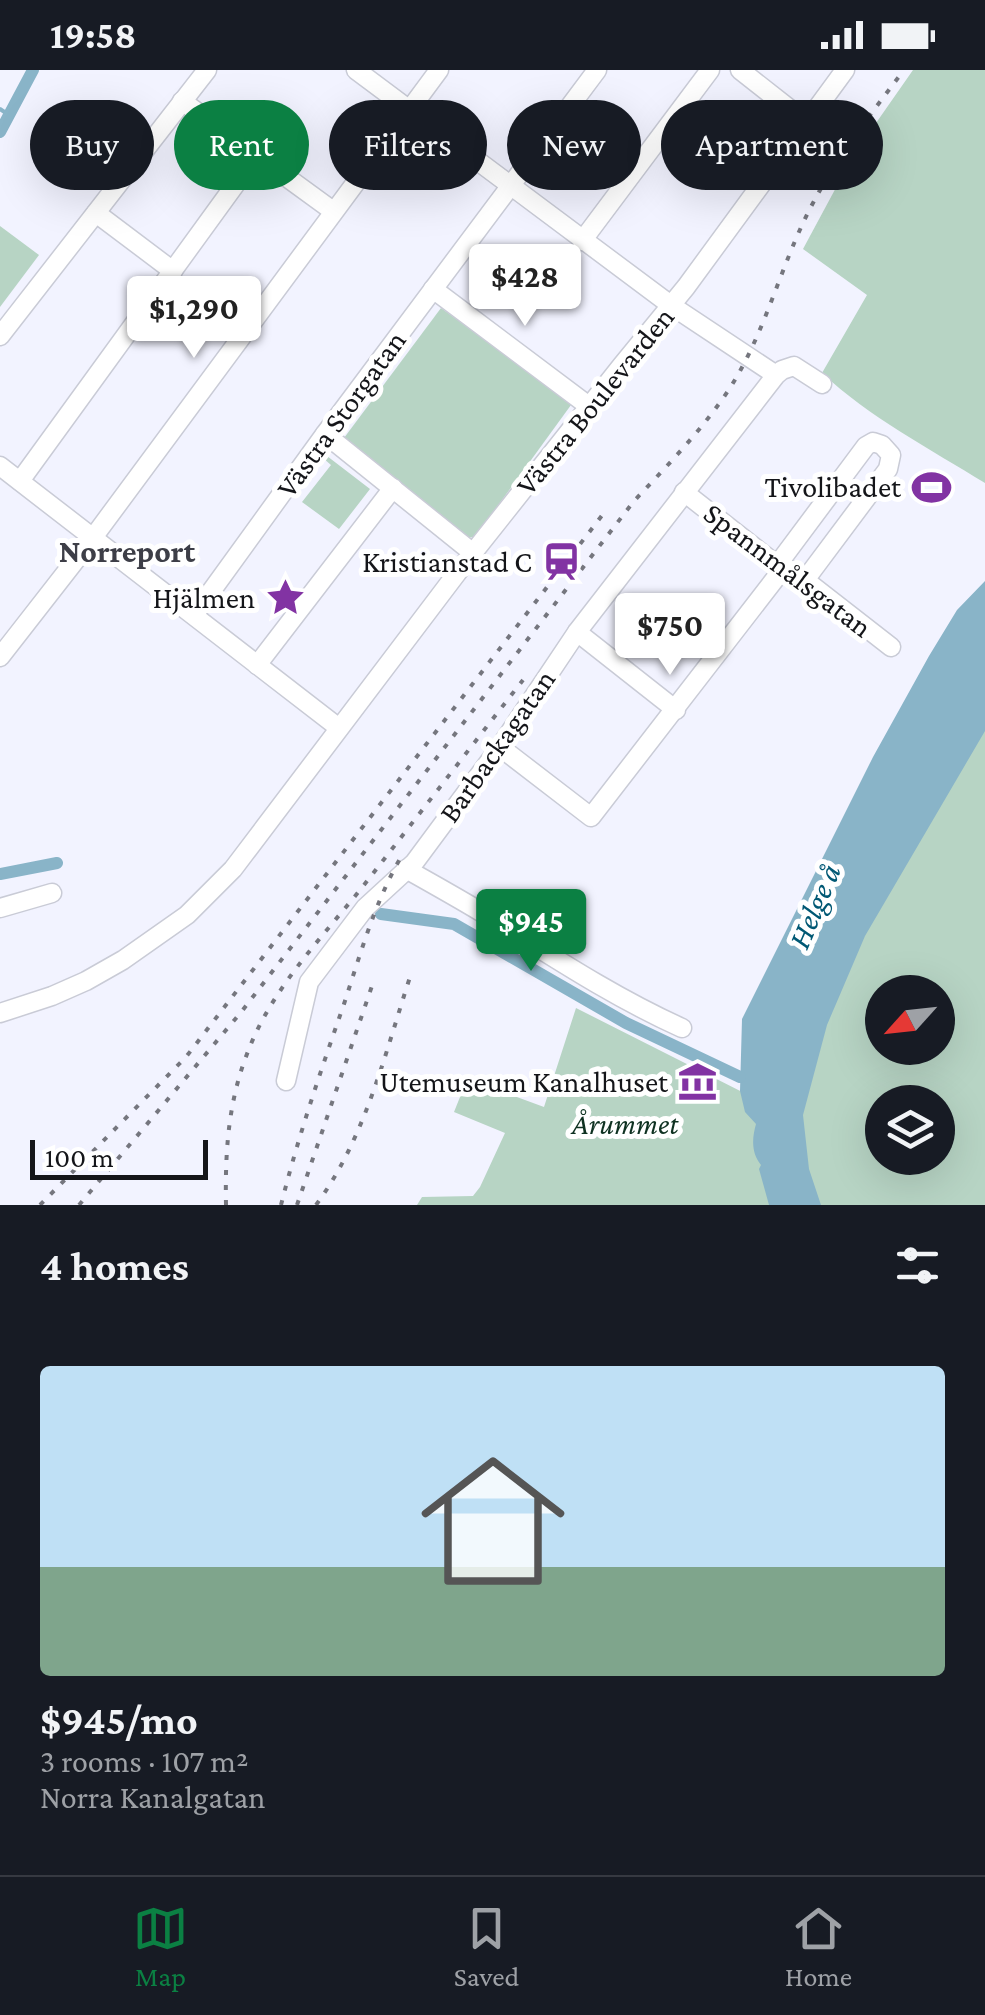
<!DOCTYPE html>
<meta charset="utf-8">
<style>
body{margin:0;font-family:"Crimson Pro",serif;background:#20242c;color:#f1f3f6;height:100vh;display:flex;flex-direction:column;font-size:38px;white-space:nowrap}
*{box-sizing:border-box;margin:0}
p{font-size:32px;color:#9ea1a6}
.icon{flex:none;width:55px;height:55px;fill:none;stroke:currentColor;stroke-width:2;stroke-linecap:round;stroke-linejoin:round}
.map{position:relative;height:1135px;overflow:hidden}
.panel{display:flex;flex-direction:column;background:#171b24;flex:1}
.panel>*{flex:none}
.hud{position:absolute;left:30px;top:30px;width:925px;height:90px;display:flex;gap:20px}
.needle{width:65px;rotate:243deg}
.tools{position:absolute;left:865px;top:905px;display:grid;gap:20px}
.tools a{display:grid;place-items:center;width:90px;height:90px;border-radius:50%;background:#171b24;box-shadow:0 10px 40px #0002;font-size:50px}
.scale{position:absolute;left:30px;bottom:25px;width:178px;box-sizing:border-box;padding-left:10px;border:5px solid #141519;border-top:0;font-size:28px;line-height:35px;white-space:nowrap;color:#141519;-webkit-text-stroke:8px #fff;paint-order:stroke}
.price{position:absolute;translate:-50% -85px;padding:0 22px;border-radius:10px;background:#fff;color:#222;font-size:32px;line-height:65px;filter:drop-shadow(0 2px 5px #0008)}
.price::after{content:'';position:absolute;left:50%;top:60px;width:30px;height:22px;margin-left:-15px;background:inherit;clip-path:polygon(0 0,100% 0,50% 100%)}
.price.current{background:#0b8043;color:#fff}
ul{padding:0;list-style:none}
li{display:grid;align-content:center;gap:20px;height:530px;padding:0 40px}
li span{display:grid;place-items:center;height:310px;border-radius:10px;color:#555}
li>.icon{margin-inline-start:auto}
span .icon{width:180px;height:180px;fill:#fffc;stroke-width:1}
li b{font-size:42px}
h2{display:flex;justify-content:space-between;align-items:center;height:120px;padding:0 40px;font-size:42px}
.pill{padding:0 35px;border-radius:45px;background:#171b24;box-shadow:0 10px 40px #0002;font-size:35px;line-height:90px}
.pill.current{background:#0b8043;color:#fff}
.status{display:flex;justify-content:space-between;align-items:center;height:70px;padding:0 50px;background:#171b24;direction:ltr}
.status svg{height:28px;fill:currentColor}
.dock{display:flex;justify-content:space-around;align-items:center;height:140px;border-top:2px solid #363941;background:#171b24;font-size:28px;color:#9ea1a6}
.dock a{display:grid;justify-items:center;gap:5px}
.dock .current{color:#0b8043}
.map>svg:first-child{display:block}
.green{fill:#b7d4c4;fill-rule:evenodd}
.water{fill:#89b4c8}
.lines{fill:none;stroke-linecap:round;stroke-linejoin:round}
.stream{stroke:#89b4c8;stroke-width:4}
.canal{stroke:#89b4c8;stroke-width:12}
.minor-casing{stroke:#c9cbd6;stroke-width:21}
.minor{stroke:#fff;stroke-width:18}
.rail{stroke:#75767e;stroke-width:4;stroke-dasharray:5 10;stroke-linecap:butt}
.labels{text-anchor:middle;stroke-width:10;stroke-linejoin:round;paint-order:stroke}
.street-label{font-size:30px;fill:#141519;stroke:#fff}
.poi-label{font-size:30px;fill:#141519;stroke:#fff;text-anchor:end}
.park-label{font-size:30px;font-style:italic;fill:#0e3121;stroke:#fff}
.neighbourhood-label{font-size:32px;font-weight:bold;fill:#3d3e47;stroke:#fff}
.water-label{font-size:32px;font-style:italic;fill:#005874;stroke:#fff}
</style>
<div class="status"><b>19:58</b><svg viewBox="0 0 49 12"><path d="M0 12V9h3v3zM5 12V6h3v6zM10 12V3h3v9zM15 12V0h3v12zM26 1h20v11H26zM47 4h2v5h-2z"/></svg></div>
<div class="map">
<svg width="985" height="1135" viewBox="0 0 985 1135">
<rect width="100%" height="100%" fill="#f2f3ff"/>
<g class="green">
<path d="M913,0H985V413C930,379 869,347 822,303L867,225L803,179L853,86Z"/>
<polygon points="0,156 39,185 0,237"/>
<polygon points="441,238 567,328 571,335 475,467 464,468 341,372"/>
<polygon points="327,386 370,419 339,459 302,432 331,395 323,388"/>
<path d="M985,588V1135H417L422,1127L473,1126L480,1117L505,1063L454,1042L466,1012L482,1014L544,1037L576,938L774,1038ZM882,922H938V978H882ZM882,1032H938V1088H882Z"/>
</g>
<path class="water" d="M985,511V661L865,866L827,955L803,1045L809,1099L821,1135H769L759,1099L761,1095C751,1083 752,1068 756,1054L745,1042L740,1021L742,949L873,687L929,586L957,540Z"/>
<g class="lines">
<polyline class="stream" points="0,39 9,45"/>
<g class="canal">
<polyline points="0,62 33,0"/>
<polyline points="0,804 57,793"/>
<polyline points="381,844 454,854 626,953 740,1007"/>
</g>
<defs>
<g id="minor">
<polyline points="356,0 672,236 776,305"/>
<polyline points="740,0 791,40"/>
<polyline points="182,31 333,141"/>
<polyline points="96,143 173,201"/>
<polyline points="582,171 710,0"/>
<polyline points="433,219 590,337"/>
<polyline points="0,266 207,0"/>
<polyline points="325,364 473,483"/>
<polyline points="0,396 339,658"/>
<polyline points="20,411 256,86"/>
<polyline points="684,422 773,492 796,503 891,577"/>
<polyline points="778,494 866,376 873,372 882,375 891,385 888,399 805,510"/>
<polyline points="194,545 325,364 597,0"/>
<polyline points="577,562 676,640"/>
<polyline points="0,587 92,469 439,0"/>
<polyline points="257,595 393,418"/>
<polyline points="500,677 591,747 785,496"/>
<path d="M406,799C431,813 456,827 481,842C547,883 611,926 682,958"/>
<polyline points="0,838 52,823"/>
<polyline points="0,943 52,926 86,911 123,890 187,845 233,799 457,503 622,295 686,217 845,0"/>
<polyline points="286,1011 309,912 365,838 414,793 500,677 577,562 776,305 782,300 794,296 822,314"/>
</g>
</defs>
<use href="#minor" class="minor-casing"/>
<use href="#minor" class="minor"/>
<g class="rail">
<polyline points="40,1135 186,987 607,439"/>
<path d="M79,1135L242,941L634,431C667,396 701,361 728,321C762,269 777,209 803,153C829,97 867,49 904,0"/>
<path d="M226,1135C225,1083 228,1033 247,984C271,919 321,869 364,815C417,747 470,678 523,610"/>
<path d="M281,1135C298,1067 321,1000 344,934C361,882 376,828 404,782"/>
<polyline points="297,1135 374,910"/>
<path d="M316,1135C366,1067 385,983 411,904"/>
</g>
</g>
<defs>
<symbol id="stadium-bare" viewBox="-9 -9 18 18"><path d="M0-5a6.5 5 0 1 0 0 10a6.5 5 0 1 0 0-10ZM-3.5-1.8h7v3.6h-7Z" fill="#8233a3" stroke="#fff" stroke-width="2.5" paint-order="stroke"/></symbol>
<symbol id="station-bare" viewBox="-9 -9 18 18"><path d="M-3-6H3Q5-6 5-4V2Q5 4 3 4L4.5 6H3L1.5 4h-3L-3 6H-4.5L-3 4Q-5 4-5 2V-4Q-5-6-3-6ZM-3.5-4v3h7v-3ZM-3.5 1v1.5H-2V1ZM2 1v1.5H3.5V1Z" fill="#8233a3" stroke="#fff" stroke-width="2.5" paint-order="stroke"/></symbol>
<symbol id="sight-bare" viewBox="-9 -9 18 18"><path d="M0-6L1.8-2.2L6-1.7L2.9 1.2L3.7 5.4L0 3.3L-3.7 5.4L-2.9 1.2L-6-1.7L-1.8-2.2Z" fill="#8233a3" stroke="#fff" stroke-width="2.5" paint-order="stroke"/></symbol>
<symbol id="museum-bare" viewBox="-9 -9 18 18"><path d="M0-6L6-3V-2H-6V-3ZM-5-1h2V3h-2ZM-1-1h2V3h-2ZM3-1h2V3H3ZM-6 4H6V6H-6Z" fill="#8233a3" stroke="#fff" stroke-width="2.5" paint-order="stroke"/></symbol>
</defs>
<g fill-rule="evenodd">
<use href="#stadium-bare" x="904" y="390" width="55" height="55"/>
<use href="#station-bare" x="534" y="464" width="55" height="55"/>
<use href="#sight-bare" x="258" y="500" width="55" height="55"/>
<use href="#museum-bare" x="670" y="984" width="55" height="55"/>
</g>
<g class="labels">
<g class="street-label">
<text transform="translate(595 331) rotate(-51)" y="10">Västra Boulevarden</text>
<text transform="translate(341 344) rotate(-54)" y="10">Västra Storgatan</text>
<text transform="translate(788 500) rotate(37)" y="10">Spannmålsgatan</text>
<text transform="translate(497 676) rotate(-55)" y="10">Barbackagatan</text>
</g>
<g class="poi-label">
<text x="901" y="427">Tivolibadet</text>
<text x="532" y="502">Kristianstad C</text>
<text x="255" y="538">Hjälmen</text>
<text x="668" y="1022">Utemuseum Kanalhuset</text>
</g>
<g class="park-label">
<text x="625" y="1064">Årummet</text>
</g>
<g class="neighbourhood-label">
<text x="127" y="492">Norreport</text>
</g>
<g class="water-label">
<text transform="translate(814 836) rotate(-67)" y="11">Helge å</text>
</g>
</g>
</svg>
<div class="tools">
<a><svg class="needle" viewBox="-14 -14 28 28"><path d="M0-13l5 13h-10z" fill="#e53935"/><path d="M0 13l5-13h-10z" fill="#9ea1a6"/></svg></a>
<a><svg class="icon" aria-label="layers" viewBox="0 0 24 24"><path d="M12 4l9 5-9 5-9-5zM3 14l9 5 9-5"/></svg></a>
</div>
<div class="scale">100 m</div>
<b class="price" style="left:525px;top:259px">$428</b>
<b class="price" style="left:194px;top:291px">$1,290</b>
<b class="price" style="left:670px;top:608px">$750</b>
<b class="price current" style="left:531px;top:904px">$945</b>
<div class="hud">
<a class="pill">Buy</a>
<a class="pill current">Rent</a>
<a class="pill">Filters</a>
<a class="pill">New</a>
<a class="pill">Apartment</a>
</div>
</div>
<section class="panel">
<h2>4 homes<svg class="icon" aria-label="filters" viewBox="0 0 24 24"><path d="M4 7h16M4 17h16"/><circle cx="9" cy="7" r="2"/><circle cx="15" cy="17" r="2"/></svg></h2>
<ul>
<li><span style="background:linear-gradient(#bfe0f5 65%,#7fa58c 0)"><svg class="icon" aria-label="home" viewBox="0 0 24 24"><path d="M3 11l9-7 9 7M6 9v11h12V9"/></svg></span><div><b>$945/mo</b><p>3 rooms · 107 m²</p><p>Norra Kanalgatan</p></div></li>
</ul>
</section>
<nav class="dock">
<a class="current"><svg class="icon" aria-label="map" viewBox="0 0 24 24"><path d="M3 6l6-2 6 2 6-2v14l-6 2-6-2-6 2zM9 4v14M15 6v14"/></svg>Map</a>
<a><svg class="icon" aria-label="saved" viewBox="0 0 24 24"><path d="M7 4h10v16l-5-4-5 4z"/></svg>Saved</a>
<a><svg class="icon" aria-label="home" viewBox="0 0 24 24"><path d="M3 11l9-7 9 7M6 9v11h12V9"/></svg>Home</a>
</nav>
